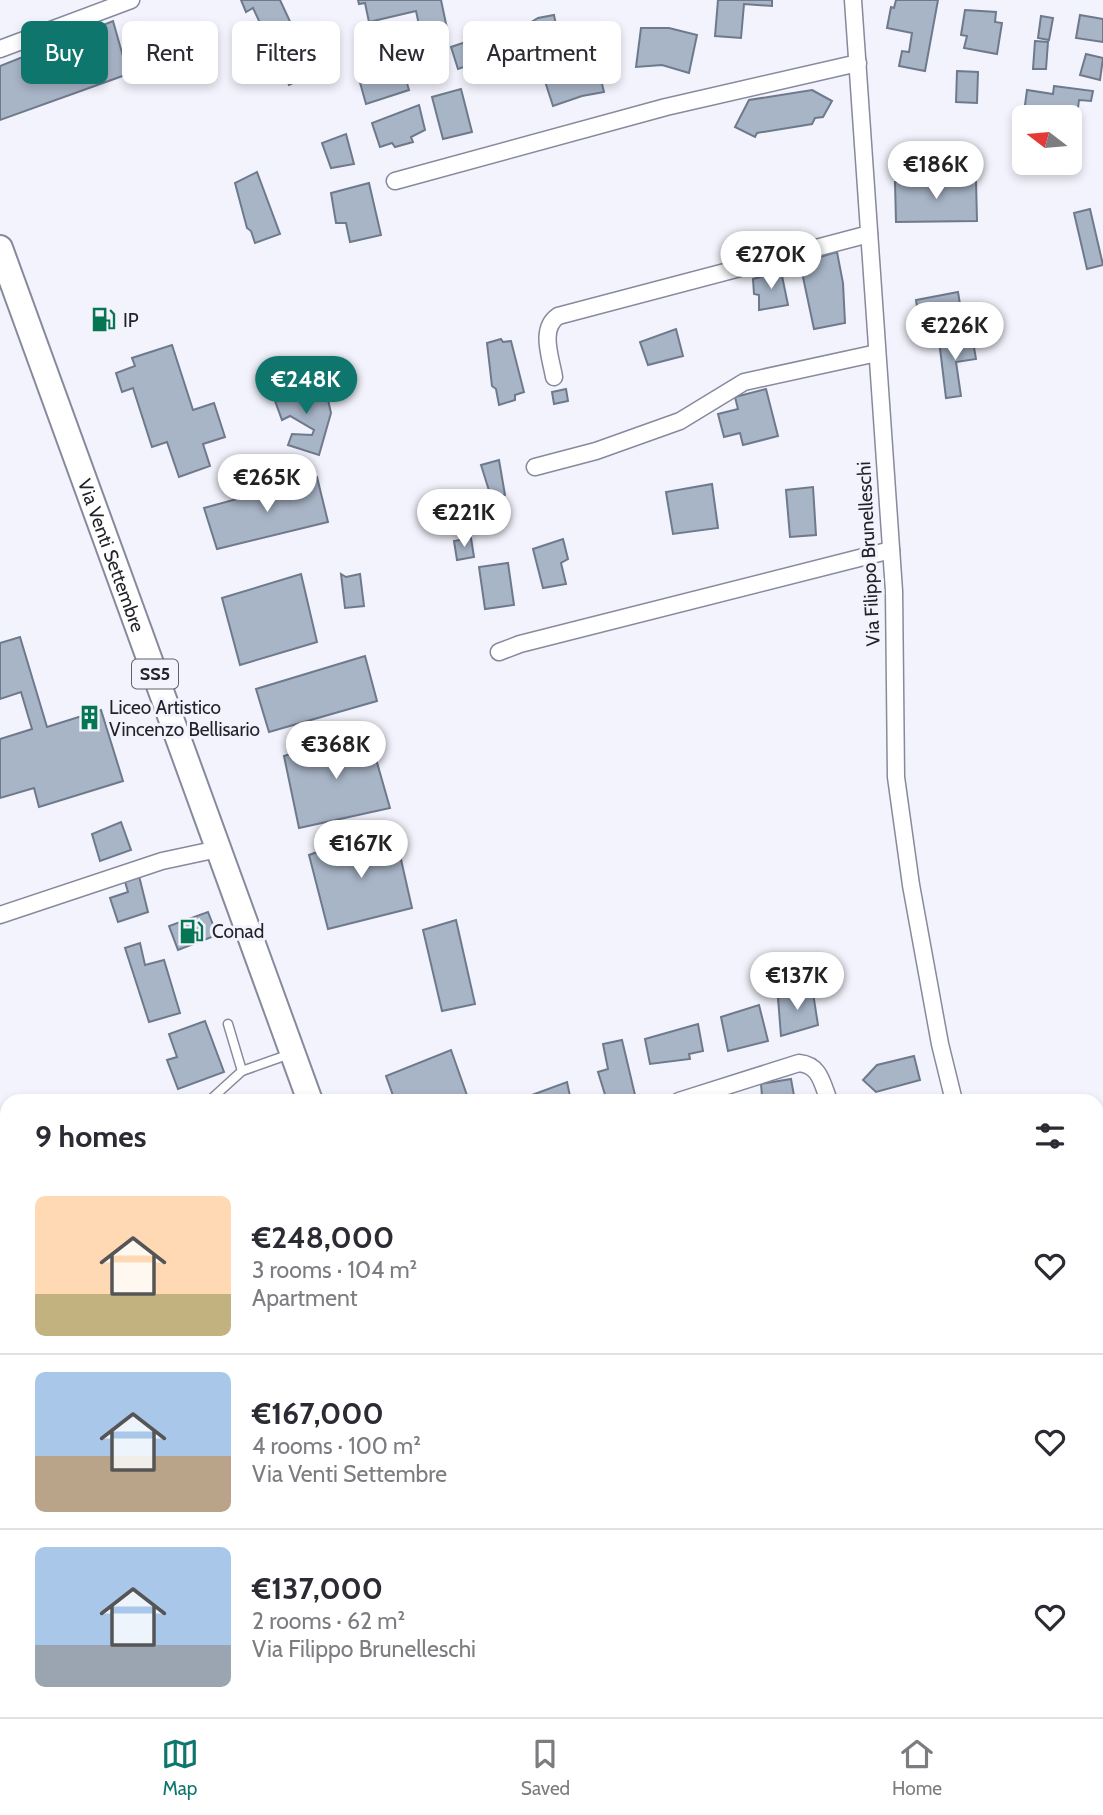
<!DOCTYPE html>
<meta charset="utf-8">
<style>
body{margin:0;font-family:Cabin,sans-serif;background:#f2f2f3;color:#2b2b33;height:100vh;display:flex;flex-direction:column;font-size:26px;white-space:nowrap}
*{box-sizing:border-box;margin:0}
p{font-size:23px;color:#7c7c81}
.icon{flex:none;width:38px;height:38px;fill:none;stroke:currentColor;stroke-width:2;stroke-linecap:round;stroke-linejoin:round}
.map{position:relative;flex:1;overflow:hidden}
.sheet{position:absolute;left:0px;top:1094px;width:1104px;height:625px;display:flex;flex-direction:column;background:#fff;border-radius:21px 21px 0 0;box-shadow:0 4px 10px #0003}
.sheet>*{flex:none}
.top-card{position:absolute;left:21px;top:21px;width:700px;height:63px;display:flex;gap:14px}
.needle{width:46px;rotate:286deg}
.buttons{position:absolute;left:1012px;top:105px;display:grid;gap:14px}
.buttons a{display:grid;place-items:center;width:70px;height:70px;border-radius:10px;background:#fff;box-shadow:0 4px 10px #0003;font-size:35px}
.price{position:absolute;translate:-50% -60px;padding:0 16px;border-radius:24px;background:#fff;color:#222;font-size:23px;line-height:46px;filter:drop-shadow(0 2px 4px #0008)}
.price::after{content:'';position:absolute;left:50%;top:42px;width:21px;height:16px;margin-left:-10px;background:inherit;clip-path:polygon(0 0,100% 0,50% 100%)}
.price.current{background:#0f766e;color:#fff}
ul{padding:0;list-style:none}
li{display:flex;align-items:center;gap:21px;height:175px;padding:0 35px}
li+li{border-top:2px solid #e1e1e2}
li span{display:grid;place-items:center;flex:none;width:196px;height:140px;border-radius:10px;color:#555}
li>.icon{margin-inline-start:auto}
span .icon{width:84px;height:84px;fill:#fffc;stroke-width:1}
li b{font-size:30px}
h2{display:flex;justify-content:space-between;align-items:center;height:84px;padding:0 35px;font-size:30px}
.chip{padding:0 24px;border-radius:10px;background:#fff;box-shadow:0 4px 10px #0003;font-size:24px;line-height:63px}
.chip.current{background:#0f766e;color:#fff}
.tab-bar{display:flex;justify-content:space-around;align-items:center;height:98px;border-top:2px solid #e1e1e2;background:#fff;font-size:19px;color:#7c7c81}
.tab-bar a{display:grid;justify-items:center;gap:4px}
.tab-bar .current{color:#0f766e}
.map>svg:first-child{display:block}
.building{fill:#a8b5c7;stroke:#6e7a8b;stroke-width:2}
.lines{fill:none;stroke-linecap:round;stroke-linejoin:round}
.service-casing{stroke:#87899d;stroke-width:11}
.minor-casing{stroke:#87899d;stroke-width:19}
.primary-casing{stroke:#87899d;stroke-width:28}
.service{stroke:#fff;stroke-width:8}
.minor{stroke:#fff;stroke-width:16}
.primary{stroke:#fff;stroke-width:24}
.rail-casing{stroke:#64656c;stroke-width:8}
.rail{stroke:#f2f3fc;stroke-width:5;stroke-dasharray:16;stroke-linecap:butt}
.labels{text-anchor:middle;stroke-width:6;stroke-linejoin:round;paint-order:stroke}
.shield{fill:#f2f3fc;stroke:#606169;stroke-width:2}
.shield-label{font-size:18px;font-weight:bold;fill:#22232a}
.poi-label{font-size:19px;fill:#22232a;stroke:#f2f3fc;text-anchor:start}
.street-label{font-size:19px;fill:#22232a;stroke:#f2f3fc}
</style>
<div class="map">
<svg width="1103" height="1717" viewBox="0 0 1103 1717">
<rect width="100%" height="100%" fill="#f2f3fc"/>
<g class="building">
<polygon points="241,0 280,0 314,73 289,85 253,8 246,12"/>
<polygon points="358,0 441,0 448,33 422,39 416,11 369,22 365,3 359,4"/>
<polygon points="718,0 772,0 772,6 744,4 741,38 715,36"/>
<polygon points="896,0 938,0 925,71 899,66 902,51 909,52 912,33 887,28 891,7 894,8"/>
<polygon points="965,10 996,12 995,22 1002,23 997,54 964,48 967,36 961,35"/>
<polygon points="554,15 559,40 529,48 522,28 538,18"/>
<polygon points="1080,15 1103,19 1103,42 1076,38"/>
<polygon points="1041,16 1053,18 1049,40 1038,38"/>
<polygon points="113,21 128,74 0,120 0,66"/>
<polygon points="495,28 504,53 458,69 451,47 466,42 464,38"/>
<polygon points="641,28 669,28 697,35 689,73 662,65 636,67"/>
<polygon points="1035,41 1048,42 1046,69 1033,69"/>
<polygon points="594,52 604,92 582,96 553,106 542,72 569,57"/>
<polygon points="1086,54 1103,58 1100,80 1080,75"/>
<polygon points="402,66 409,90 366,104 359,79"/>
<polygon points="957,71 978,72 977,103 956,102"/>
<polygon points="1054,86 1093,91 1091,101 1079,100 1077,116 1054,113 1053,117 1024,117 1024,151 1019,150 1027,90 1053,94"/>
<polygon points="461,89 472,132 443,139 432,97"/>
<polygon points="812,90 832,101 823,117 815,118 812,124 757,133 755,137 735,127 749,100"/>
<polygon points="419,105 425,130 411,137 413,142 395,147 392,143 380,147 372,123"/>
<polygon points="346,134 354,164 331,168 322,143"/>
<polygon points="257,172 280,234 255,243 251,231 247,228 235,183"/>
<polygon points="976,180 977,221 896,222 895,182"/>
<polygon points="369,183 381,235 350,242 346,223 336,223 331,193"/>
<polygon points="1090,209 1103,265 1087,269 1074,213"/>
<polygon points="837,252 843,283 845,323 814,329 800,263"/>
<polygon points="781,271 788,305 759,310 759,295 754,294 753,279"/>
<polygon points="958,292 963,322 920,329 916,300"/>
<polygon points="676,329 683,356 648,365 640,342"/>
<polygon points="972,336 976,359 956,362 961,396 946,398 939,340"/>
<polygon points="501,339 503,342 511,341 524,392 515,395 515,400 499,405 496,389 492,386 487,343"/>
<polygon points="172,345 193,410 214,403 225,437 203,444 210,466 179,477 167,442 152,447 133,388 122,392 116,373 135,366 132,358"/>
<polygon points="303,383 315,393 326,391 331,413 319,455 288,445 292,434 312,435 314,430 290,416 282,420 274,398"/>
<polygon points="566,389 568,401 554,404 552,392"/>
<polygon points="766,389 778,436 743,445 740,433 724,437 718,414 738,409 735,397"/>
<polygon points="499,460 505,495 491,497 481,465"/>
<polygon points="317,477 328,522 217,549 204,508"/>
<polygon points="712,484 718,528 673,534 666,492"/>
<polygon points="813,487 816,535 790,537 786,490"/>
<polygon points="471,538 474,557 457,560 454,541"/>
<polygon points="563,539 568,559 561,563 566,584 543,588 533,549"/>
<polygon points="508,563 514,605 485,609 479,567"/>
<polygon points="301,574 317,642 240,665 222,598"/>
<polygon points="341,574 346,577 360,574 364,606 345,608"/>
<polygon points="20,637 47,727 101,710 123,781 39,807 34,788 0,798 0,739 32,729 21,692 0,699 0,643"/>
<polygon points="365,656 377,701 269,732 256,689"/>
<polygon points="368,731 390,808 299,828 284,756"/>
<polygon points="121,822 131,850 100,861 92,834"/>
<polygon points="395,833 412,908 328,929 309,855 362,836 362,841"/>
<polygon points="138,872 148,912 118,922 110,898 128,892 124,878"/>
<polygon points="208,912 217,935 178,950 169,926"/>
<polygon points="456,920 475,1004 442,1011 423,930"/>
<polygon points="140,943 145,965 164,960 180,1013 149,1022 125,948"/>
<polygon points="797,991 813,993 818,1025 781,1036 778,998"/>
<polygon points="759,1005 768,1041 728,1051 721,1017"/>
<polygon points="205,1021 224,1072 178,1089 167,1060 177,1057 169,1034"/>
<polygon points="698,1024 703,1051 689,1054 690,1059 650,1064 645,1039"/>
<polygon points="622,1040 635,1095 607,1101 598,1072 608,1069 603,1044"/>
<polygon points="451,1050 469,1101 395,1101 386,1076"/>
<polygon points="914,1056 920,1080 876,1092 863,1080 877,1065"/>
<polygon points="791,1079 795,1101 732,1101 762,1096 761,1084"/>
<polygon points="567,1082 571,1101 533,1101 532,1095"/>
<polygon points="635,1095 637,1101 610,1101"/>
<polygon points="268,1712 337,1712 338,1717 270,1717"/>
<polygon points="610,1712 657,1712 659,1717 612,1717"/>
<polygon points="721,1712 756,1712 737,1717 723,1717"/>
</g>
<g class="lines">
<defs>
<g id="service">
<polyline points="228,1024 242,1071 290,1054"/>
<polyline points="209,1101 242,1071"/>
<polyline points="1097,1660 1103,1657"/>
<polyline points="881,1712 882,1717"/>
<polyline points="936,1717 952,1712"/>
</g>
<g id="minor">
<polyline points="853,0 894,591 896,777 911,885 940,1044 954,1101"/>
<polyline points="0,49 131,0"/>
<polyline points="395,181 666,107 858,63"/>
<path d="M554,377C551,358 539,329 558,316L869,234"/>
<polyline points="535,467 596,451 680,421 744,382 877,353"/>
<polyline points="499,652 520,644 891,550"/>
<polyline points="0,915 162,861 218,849"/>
<path d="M679,1101L799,1063C820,1065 822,1083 829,1101"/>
<polyline points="1097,1482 1103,1495"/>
</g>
<g id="primary">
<path id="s1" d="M0,248L310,1101"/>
<polyline points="532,1712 534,1717"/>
</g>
</defs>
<use href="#service" class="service-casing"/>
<use href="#minor" class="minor-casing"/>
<use href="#primary" class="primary-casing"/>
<use href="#service" class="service"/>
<use href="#minor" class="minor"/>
<use href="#primary" class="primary"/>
<defs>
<g id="rail">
<polyline points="0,1248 7,1276"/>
<polyline points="85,1712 86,1717"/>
</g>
</defs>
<use href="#rail" class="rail-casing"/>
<use href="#rail" class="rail"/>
</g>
<defs>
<symbol id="fuel-bare" viewBox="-9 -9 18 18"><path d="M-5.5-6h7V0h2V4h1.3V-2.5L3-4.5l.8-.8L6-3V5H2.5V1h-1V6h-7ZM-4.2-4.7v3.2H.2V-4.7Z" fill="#057651" stroke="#f2f3fc" stroke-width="2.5" paint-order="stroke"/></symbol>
<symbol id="building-bare" viewBox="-9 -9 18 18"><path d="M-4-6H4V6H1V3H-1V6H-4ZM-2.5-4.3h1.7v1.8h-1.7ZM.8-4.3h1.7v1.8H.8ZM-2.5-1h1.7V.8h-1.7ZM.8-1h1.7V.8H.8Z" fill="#057651" stroke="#f2f3fc" stroke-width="2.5" paint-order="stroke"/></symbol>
</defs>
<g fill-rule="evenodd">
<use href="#fuel-bare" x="86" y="302" width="35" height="35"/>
<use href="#building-bare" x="72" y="700" width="35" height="35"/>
<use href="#fuel-bare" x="174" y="914" width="35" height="35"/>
</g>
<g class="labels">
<rect class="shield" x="132" y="659.5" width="46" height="29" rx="5"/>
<g class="shield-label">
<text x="155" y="680">SS5</text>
</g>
<g class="poi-label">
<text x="123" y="327">IP</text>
<text x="109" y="714">Liceo Artistico<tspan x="109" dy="22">Vincenzo Bellisario</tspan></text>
<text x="212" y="938">Conad</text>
</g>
<g class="street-label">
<text transform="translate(868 554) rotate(-93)" y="7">Via Filippo Brunelleschi</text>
<text dy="7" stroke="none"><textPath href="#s1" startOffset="327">Via Venti Settembre</textPath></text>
</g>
</g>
</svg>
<div class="buttons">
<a><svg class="needle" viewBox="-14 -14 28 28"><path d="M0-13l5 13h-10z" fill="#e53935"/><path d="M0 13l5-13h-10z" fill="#7c7c81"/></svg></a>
</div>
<b class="price" style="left:936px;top:201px">€186K</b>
<b class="price" style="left:771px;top:291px">€270K</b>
<b class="price" style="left:955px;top:362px">€226K</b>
<b class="price current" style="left:306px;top:416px">€248K</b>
<b class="price" style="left:267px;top:514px">€265K</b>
<b class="price" style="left:464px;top:549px">€221K</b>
<b class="price" style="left:336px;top:781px">€368K</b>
<b class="price" style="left:361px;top:880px">€167K</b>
<b class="price" style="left:797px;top:1012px">€137K</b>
<div class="top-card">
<a class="chip current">Buy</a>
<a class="chip">Rent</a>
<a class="chip">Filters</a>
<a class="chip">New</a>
<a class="chip">Apartment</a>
</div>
<section class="sheet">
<h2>9 homes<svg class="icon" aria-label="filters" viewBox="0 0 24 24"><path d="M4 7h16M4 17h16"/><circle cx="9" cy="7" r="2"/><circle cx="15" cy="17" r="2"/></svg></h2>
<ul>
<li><span style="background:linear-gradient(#ffd9b3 70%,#c2b280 0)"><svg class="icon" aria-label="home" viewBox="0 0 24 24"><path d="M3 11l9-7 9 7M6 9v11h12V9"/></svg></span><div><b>€248,000</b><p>3 rooms · 104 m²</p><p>Apartment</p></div><svg class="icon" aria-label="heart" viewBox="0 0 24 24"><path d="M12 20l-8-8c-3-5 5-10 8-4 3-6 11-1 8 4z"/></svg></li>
<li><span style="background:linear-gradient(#a9c7e8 60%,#b9a48a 0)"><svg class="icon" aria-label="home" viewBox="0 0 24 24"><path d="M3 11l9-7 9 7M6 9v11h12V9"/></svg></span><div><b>€167,000</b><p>4 rooms · 100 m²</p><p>Via Venti Settembre</p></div><svg class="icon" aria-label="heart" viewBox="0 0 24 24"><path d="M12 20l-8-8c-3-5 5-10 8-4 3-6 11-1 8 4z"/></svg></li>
<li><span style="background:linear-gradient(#a9c7e8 70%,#9aa5b1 0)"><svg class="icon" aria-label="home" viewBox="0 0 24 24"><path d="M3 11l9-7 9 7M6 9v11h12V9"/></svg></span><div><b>€137,000</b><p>2 rooms · 62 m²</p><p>Via Filippo Brunelleschi</p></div><svg class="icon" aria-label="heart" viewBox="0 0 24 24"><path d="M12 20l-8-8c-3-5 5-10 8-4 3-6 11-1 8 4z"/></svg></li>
</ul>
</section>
</div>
<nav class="tab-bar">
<a class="current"><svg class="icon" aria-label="map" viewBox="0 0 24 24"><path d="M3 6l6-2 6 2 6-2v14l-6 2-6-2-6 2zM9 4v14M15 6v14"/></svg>Map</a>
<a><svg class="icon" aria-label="saved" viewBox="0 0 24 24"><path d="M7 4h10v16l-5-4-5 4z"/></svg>Saved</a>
<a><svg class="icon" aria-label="home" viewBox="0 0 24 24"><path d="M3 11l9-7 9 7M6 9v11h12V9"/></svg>Home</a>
</nav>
